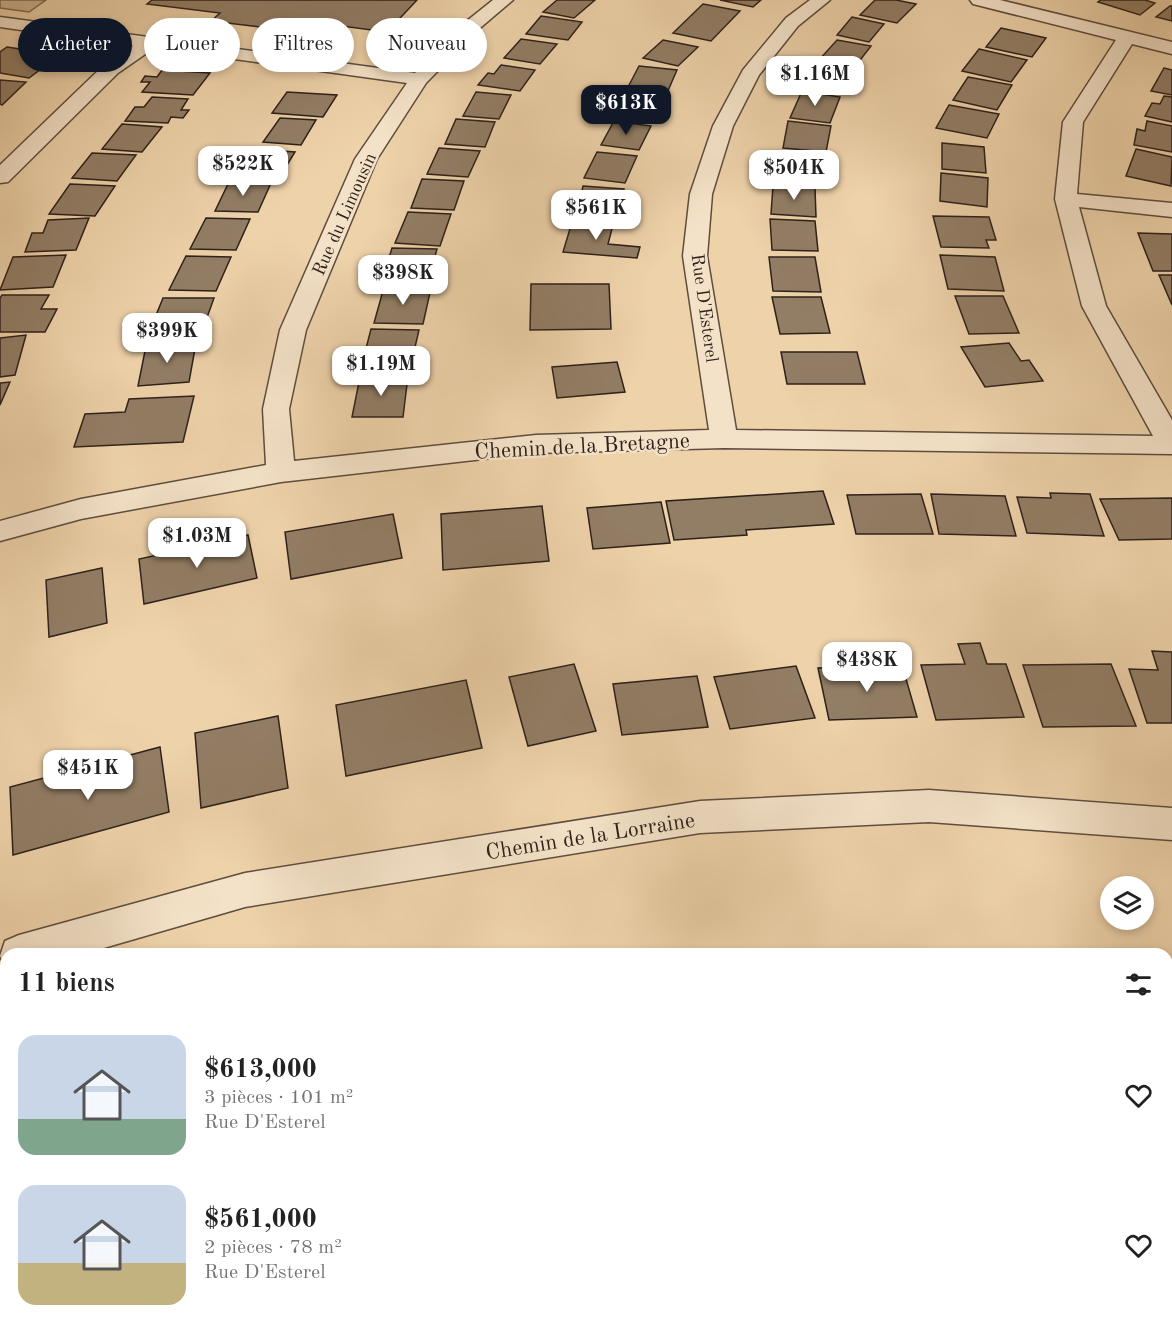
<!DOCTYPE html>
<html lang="fr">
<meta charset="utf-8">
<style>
body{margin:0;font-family:"Old Standard TT",serif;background:#f6f6f6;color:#222;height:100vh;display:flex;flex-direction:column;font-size:22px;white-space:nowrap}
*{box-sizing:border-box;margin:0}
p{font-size:20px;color:#767676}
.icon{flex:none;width:33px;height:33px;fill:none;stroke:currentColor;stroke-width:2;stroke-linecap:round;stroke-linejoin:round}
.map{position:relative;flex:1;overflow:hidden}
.details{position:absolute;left:0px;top:948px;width:1173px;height:384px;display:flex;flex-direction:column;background:#fff;border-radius:18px 18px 0 0;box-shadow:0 3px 9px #0003}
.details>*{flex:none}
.banner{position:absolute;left:18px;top:18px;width:600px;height:54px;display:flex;gap:12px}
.buttons{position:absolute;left:1100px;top:876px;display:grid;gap:12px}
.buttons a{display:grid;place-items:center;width:54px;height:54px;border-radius:50%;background:#fff;box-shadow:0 3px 9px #0003;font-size:30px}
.price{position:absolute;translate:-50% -51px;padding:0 14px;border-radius:12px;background:#fff;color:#222;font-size:20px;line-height:39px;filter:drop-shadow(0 2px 3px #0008)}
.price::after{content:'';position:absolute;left:50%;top:36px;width:18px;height:14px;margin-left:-9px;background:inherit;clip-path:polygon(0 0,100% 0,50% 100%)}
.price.active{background:#111827;color:#fff}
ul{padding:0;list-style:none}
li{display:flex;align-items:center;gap:18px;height:150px;padding:0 18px}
li span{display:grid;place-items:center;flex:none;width:168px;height:120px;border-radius:18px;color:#555}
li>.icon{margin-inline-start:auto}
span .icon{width:72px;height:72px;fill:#fffc;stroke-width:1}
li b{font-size:26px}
h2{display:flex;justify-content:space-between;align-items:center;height:72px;padding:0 18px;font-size:26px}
.pill{padding:0 21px;border-radius:27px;background:#fff;box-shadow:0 3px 9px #0003;font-size:21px;line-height:54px}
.pill.active{background:#111827;color:#fff}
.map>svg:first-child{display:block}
.green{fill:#cdb492;stroke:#7e6a56;stroke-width:1.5}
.building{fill:#927d65;stroke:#2e211a;stroke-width:1.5}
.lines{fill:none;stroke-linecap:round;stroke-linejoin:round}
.minor-casing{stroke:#5e4d3e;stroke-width:3}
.minor{fill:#f4e2c8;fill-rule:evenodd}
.labels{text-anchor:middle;stroke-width:5;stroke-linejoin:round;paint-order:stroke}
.far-street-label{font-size:18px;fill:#2e211a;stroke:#f4e2c8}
.street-label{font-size:22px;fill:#2e211a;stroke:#f4e2c8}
</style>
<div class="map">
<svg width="1172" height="1332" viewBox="0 0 1172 1332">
<rect width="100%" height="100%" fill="#eed2aa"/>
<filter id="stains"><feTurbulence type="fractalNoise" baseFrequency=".00333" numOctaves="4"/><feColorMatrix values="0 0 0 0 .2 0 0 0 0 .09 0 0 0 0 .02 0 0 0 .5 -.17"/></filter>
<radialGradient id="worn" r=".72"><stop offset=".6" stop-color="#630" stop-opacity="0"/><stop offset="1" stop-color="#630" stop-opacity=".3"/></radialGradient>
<polygon class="green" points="0,0 46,0 29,12 0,8"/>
<g class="building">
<polygon points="152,0 417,0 387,32 296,20 285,30 211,21 220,13 147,4"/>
<polygon points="557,0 595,0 574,18 543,12"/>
<polygon points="720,0 761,0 753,7"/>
<polygon points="875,0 896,0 916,4 897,23 860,15"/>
<polygon points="1101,0 1145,0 1155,3 1140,15 1098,2"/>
<polygon points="703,4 740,11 711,41 673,33"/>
<polygon points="1170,6 1172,6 1172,21 1156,17"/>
<polygon points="541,16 582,22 568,40 526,34"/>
<polygon points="852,17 884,24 869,42 837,35"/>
<polygon points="1001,28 1046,38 1032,57 986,47"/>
<polygon points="521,39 557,44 540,64 504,58"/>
<polygon points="663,40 698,47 678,66 643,58"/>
<polygon points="837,40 871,46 854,68 819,60"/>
<polygon points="7,47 60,55 29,78 0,73 0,52"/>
<polygon points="979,49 1027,60 1011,82 962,71"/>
<polygon points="501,65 535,70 520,91 478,85 488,73 494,74"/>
<polygon points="815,65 851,70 841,94 804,88"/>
<polygon points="639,66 677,70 667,93 627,89"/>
<polygon points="1164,68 1172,70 1172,95 1151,91"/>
<polygon points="162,70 210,73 193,95 142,92 150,82 141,82 145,76 157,77"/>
<polygon points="968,77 1012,85 997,110 953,100"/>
<polygon points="0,80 26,82 2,105 0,104"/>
<polygon points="802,91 840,97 830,123 790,118"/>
<polygon points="287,92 337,95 323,117 272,113"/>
<polygon points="476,92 511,95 499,119 463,116"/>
<polygon points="625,93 659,98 654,108 659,109 652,122 612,117"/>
<polygon points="1164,96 1172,97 1172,122 1145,116 1152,103 1160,104"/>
<polygon points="152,97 188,99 181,110 189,110 183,118 171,117 168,123 125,121 135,107 144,107"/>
<polygon points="949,105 999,114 987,138 936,128"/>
<polygon points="280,118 316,120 301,145 263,142"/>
<polygon points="456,119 495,122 485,147 445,144"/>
<polygon points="614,121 651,126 639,150 601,145"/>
<polygon points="788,121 831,126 826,152 783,148"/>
<polygon points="1147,121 1172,126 1172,152 1134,145 1137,129 1145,131"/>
<polygon points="122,124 162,127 142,152 102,149"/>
<polygon points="942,143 984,147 986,173 942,169"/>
<polygon points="439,148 480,151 468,177 427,174"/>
<polygon points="251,149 295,152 278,180 232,177"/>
<polygon points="1136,149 1172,157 1171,186 1126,176"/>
<polygon points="597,152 637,156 625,183 584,178"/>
<polygon points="92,153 136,155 117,181 72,178"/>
<polygon points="779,153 819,155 822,181 781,180"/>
<polygon points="941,173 988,178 987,207 940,201"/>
<polygon points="422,179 464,181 454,210 411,208"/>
<polygon points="229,182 271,183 258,212 215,211"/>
<polygon points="70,184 115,186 95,216 49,214"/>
<polygon points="583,186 624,189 619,217 552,213 556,199 580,200"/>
<polygon points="773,186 815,188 816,217 771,214"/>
<polygon points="408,212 451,214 440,246 395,243"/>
<polygon points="933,216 989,217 996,240 986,240 989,248 941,247"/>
<polygon points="89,218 76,250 25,252 32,233 43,233 48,220"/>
<polygon points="206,218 250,219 236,250 190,249"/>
<polygon points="770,219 815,221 818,251 772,250"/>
<polygon points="572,222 613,225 608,244 640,247 637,258 563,252"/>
<polygon points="1138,233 1172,234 1172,271 1153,271"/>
<polygon points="392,248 437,249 428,282 382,281"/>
<polygon points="66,255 53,287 0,290 13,257"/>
<polygon points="940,255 995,257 1004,291 948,289"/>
<polygon points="186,256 231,257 216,291 169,290"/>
<polygon points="769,257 815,257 821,292 773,291"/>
<polygon points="1159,275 1172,275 1172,305"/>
<polygon points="531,284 609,284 611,329 530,330"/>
<polygon points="384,287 431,288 423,324 374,323"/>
<polygon points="2,295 49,295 41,309 57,309 45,332 0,332 0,298"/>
<polygon points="955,296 1003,296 1019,333 969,334"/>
<polygon points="772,297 821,297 830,333 780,334"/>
<polygon points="163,298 214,298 201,334 148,335"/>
<polygon points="371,329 419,330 410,369 361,368"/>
<polygon points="26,335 15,375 0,377 0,338"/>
<polygon points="196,343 189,382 138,386 146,346"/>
<polygon points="1009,343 1021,361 1029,360 1043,381 985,387 961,347"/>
<polygon points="781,352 857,352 865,384 787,384"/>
<polygon points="617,362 625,392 557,398 552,367"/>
<polygon points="408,376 403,417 352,417 360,377"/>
<polygon points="10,382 0,405 0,383"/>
<polygon points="194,396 183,442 74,447 85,414 125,412 129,399"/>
<polygon points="823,491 834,524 746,530 747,535 674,540 666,501"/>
<polygon points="1050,493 1090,494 1104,536 1027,533 1017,497 1051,498"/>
<polygon points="921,494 933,534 856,534 847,495"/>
<polygon points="931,494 1005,496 1016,536 939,534"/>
<polygon points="1172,498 1172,539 1119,540 1100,499"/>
<polygon points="661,502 670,543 593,549 587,508"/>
<polygon points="542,506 549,561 443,570 441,514"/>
<polygon points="393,514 402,558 291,579 285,532"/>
<polygon points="248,535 257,578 144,604 139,559"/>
<polygon points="102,568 107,623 49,637 46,580"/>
<polygon points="980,643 987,664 1006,664 1024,717 936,720 921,665 965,664 958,644"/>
<polygon points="1152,651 1172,652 1172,723 1147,723 1129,669 1158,670"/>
<polygon points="574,664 596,731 528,746 509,677"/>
<polygon points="1111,664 1136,726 1043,727 1023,665"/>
<polygon points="902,665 917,717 829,720 818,668"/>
<polygon points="796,666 815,718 730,729 714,677"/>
<polygon points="697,676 708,727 622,735 613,684"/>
<polygon points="466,680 482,748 346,776 336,705"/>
<polygon points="278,716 288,788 201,808 195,733"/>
<polygon points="160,747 169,812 13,855 10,787"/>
<polygon points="6,1059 6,1158 0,1160 0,1061"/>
</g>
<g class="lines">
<defs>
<g id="minor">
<polygon points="493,0 513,0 480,28 426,83 377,159 306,330 289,409 294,461 536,435 709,430 683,256 690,194 713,126 743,70 786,18 810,0 830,0 798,26 759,75 733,126 712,194 707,256 736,430 1153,436 1082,306 1055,199 1063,122 1116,40 973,4 970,0 1000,0 1172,42 1172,54 1132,44 1083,122 1077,194 1172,203 1172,217 1079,207 1106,306 1172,420 1172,454 724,448 536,453 281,482 81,519 0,541 0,521 81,499 266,465 263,409 280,330 355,159 407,83 154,48 118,73 8,182 0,183 0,165 104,65 133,46 0,27 0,17 415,73 468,20"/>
<polygon points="929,790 1172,808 1172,840 929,822 700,833 245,907 83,954 6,954 6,968 0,956 5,941 19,935 245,873 700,801"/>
</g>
</defs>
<use href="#minor" class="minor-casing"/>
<use href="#minor" class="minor"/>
</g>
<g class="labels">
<g class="far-street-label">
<text transform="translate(344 214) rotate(-66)" y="6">Rue du Limousin</text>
<text transform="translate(705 308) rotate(82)" y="6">Rue D'Esterel</text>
</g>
<g class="street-label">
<text transform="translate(582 445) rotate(-3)" y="8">Chemin de la Bretagne</text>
<text transform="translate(590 835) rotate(-9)" y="8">Chemin de la Lorraine</text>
</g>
</g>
<rect width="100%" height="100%" filter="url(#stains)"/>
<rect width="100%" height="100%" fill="url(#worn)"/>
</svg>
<div class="buttons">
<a><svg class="icon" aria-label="layers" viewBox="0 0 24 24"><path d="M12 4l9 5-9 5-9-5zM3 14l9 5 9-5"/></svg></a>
</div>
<b class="price" style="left:815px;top:107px">$1.16M</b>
<b class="price active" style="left:626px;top:136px">$613K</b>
<b class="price" style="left:243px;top:197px">$522K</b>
<b class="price" style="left:794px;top:201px">$504K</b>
<b class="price" style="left:596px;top:241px">$561K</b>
<b class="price" style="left:403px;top:306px">$398K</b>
<b class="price" style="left:167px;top:364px">$399K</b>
<b class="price" style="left:381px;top:397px">$1.19M</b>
<b class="price" style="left:197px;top:569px">$1.03M</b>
<b class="price" style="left:867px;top:693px">$438K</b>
<b class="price" style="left:88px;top:801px">$451K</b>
<div class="banner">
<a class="pill active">Acheter</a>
<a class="pill">Louer</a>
<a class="pill">Filtres</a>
<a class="pill">Nouveau</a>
</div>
<section class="details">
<h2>11 biens<svg class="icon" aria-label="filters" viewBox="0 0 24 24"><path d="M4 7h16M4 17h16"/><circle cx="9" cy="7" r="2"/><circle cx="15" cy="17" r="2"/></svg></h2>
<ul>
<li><span style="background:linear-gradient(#c9d6e8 70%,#7fa58c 0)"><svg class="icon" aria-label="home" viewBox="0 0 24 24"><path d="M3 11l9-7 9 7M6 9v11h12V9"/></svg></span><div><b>$613,000</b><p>3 pièces · 101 m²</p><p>Rue D'Esterel</p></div><svg class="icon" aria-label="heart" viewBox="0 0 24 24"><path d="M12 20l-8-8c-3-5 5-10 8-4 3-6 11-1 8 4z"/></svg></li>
<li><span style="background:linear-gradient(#c9d6e8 65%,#c2b280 0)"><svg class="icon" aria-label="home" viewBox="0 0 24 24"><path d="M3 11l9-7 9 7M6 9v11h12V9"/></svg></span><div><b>$561,000</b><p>2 pièces · 78 m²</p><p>Rue D'Esterel</p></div><svg class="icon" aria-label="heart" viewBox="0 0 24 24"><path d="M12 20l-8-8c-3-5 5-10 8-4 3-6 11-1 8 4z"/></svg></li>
</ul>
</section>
</div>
